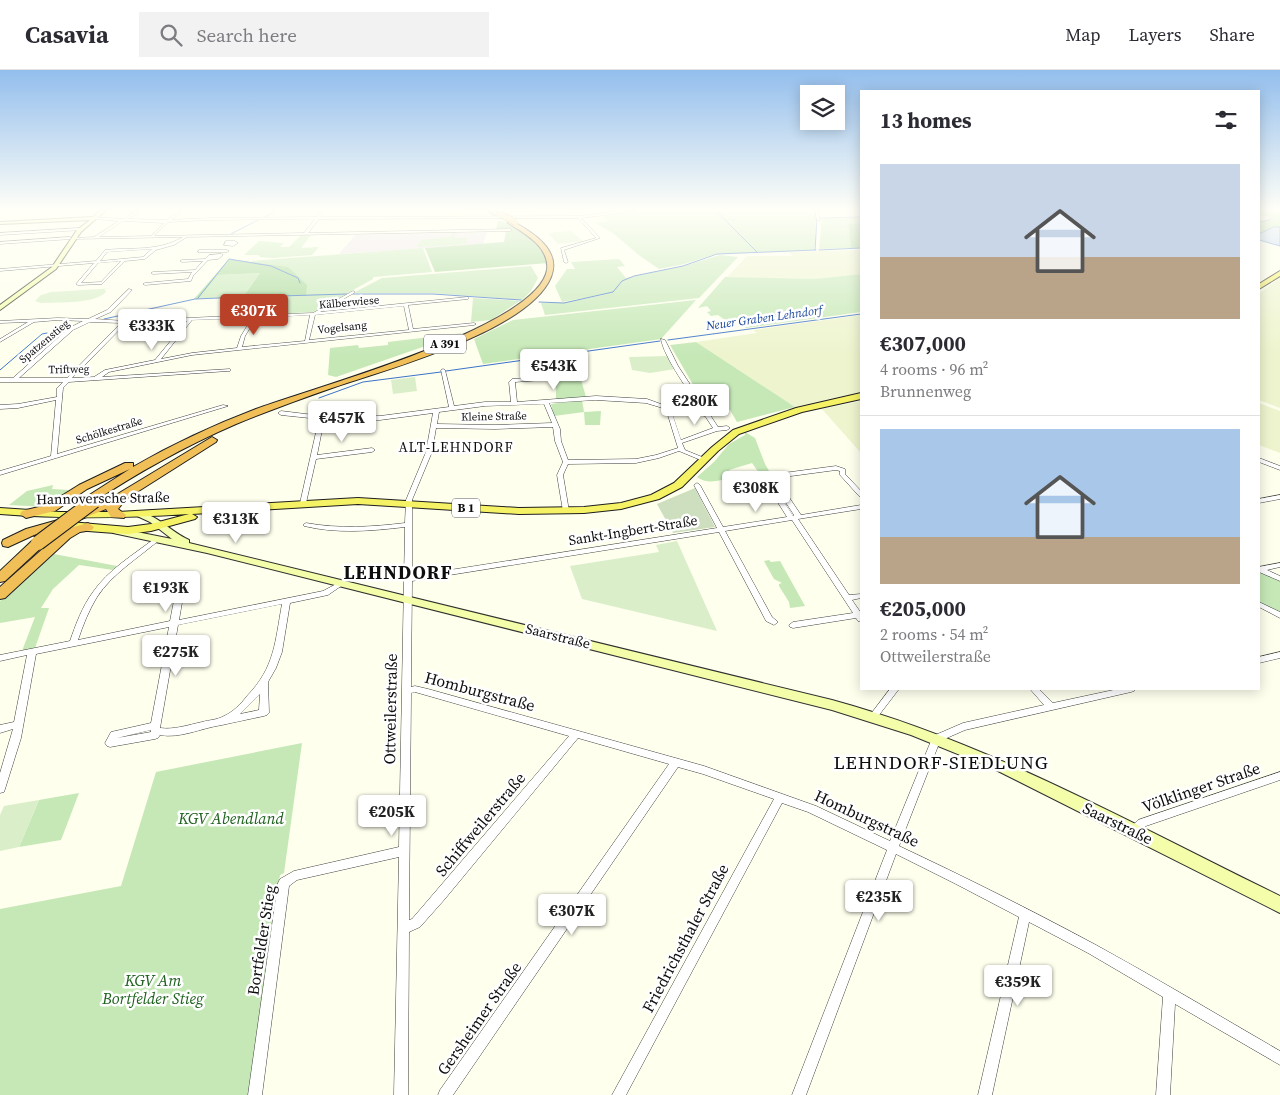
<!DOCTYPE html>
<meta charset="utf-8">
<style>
body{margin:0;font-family:"Source Serif 4",serif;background:#f2f2f3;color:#2b2b33;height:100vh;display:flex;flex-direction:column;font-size:19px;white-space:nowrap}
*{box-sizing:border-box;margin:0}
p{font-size:16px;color:#7c7c81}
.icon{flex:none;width:28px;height:28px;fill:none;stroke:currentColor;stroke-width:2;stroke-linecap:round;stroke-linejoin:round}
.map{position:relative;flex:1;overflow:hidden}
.details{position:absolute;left:860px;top:20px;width:400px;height:600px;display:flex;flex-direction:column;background:#fff;border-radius:0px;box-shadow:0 2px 12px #0003}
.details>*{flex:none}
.controls{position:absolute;left:800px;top:15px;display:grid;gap:10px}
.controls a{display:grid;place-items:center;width:45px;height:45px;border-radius:0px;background:#fff;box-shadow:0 2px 12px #0003;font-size:25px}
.price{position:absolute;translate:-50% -42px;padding:0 11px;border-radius:5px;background:#fff;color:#222;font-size:16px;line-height:32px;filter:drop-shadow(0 1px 2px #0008)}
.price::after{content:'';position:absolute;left:50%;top:30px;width:15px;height:11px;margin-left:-8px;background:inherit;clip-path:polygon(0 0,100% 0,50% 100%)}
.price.current{background:#b94128;color:#fff}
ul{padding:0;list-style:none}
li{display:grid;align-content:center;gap:10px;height:265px;padding:0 20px}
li+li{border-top:1px solid #e1e1e2}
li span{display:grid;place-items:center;height:155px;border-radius:0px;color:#555}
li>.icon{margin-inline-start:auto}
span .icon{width:90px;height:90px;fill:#fffc;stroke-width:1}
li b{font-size:21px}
h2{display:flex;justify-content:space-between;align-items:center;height:60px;padding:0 20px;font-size:21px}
header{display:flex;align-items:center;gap:30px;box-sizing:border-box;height:70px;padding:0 25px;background:#fff;border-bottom:1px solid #e1e1e2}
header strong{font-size:24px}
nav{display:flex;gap:28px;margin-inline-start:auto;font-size:18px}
.search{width:350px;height:45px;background:#f2f2f3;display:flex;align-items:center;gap:12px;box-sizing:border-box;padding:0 18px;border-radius:0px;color:#7c7c81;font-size:19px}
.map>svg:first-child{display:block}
.industrial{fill:#ebe1ea}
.farmland{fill:#eef4ce}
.green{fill:#c6e8b7}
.forest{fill:#a6d897}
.cemetery{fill:#cedfbf}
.pitch{fill:#daefc9}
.water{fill:#b3cdf4;stroke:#3b72ca}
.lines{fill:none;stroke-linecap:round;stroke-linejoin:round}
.stream{stroke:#3b72ca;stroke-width:1}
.street-casing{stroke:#404040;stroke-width:1}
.secondary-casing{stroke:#2f2f2f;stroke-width:2}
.primary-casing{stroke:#1e1e1e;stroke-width:2}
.highway-casing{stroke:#1e1e1e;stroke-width:2}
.street{fill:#fff;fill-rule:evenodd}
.secondary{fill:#f4fda9;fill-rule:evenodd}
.primary{fill:#f5f266;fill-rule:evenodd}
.highway{fill:#f1bf58;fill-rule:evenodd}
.highway-bridge-far1-casing{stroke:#1e1e1e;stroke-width:7;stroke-linecap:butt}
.highway-bridge-casing{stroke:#1e1e1e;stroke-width:16;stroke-linecap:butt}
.highway-bridge-far1{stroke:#f1bf58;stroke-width:6}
.highway-bridge{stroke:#f1bf58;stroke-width:14}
.labels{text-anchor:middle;stroke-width:5;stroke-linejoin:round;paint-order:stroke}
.far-street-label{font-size:11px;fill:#0d0d0d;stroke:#fff}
.far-water-label{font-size:12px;font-style:italic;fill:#19469b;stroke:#fff}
.shield{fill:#fff;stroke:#565656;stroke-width:1}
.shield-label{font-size:12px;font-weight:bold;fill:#0d0d0d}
.far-quarter-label{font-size:14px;letter-spacing:1px;fill:#0d0d0d;stroke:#fff}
.street-label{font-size:14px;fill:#0d0d0d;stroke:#fff}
.near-street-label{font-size:16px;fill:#0d0d0d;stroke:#fff}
.near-park-label{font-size:16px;font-style:italic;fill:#1f621f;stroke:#fff}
.district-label{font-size:19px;font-weight:bold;letter-spacing:1px;fill:#0d0d0d;stroke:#fff}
.near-quarter-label{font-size:19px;letter-spacing:1px;fill:#0d0d0d;stroke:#fff}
</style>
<header>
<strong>Casavia</strong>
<div class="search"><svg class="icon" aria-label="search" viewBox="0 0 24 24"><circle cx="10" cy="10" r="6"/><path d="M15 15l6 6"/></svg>Search here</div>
<nav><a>Map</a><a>Layers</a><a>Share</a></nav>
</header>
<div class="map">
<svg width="1280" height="1025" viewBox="0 0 1280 1025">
<rect width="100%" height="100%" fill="#feffed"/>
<polygon class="industrial" points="487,162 483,174 339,184 356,164"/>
<g class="farmland">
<polygon points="861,180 861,204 815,209 727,207 747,186 793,186 789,182"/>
<polygon points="1280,207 1280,338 1259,330 1259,224"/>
<polygon points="861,245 861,322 795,337 696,272 757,263 753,260"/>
<polygon points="861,331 861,383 822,339"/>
<polygon points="1259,333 1280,341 1280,383 1259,375"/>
</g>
<g class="green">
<polygon points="644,141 814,141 817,150 814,180 716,184 684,194 659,199 640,186 614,164 595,153 609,151 602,146"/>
<polygon points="861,147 861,153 848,154 851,178 819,179 822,148"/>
<polygon points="454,162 456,162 454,168 467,168 466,174 417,177 421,170 451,167"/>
<polygon points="301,165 311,165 301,178 319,177 312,185 273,188 260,187 259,185 244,185 259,171 284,173 280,177 289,177"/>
<polygon points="423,178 432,202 373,207 373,209 313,242 273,244 286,226 306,225 251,191"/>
<polygon points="720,185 738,187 699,228 545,245 541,233 563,233 613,223 562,232 555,216 567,199 575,199 571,192 619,189 625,196 617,197 626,208 684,196"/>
<polygon points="531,196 538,208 531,221 522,230 431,223 353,223 382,208"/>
<polygon points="260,203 243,227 198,229 218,205"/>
<polygon points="861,204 861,242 746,258 738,251 729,253 718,245 711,246 707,242 711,241 707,236 698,238 725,207 815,209"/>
<polygon points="473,228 520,231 491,250 471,252"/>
<polygon points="696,230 661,269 483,294 474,269 513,250"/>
<polygon points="463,263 336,307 328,305 330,278 358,275 359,278 388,275 388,272"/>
<polygon points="696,272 795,337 737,352 730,340 710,342 707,336 716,335 713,329 702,330 670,275"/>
<polygon points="580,306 586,327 556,330 556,308"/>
<polygon points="582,330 584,342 601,341 600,355 585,355 584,342 554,346 551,334"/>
<path d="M745,362L755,368L765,394L772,406L762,407L752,393L729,400L732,406C721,411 707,415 697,407L714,392L729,374L745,365Z"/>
<polygon points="53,415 52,419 69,420 47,437 9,435 27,421"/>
<polygon points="54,484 117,496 113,500 79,495 53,519 41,538 49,538 35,578 22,581 35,547 0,553 0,531"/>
<polygon points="769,490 771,492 780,491 805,536 790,538 789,532 779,516 779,514 782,513 774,509 764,491"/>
<polygon points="1259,499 1280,509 1280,545 1259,534"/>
<polygon points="302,673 284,803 280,805 249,1025 0,1025 0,839 121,816 156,702"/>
<polygon points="79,723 61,770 19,777 39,730"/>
</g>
<g class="forest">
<polygon points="1259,141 1280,142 1280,157 1274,157 1259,164 1259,151 1267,150 1270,147 1259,144"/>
<path d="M498,151C518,151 541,176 548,193L435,202L425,178L504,172L506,161L512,160L510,159L496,160Z"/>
<polygon points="861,153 861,178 851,178 848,154"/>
<polygon points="229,189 288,197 307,215 306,225 243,227 260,203 218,205 198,229 194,229"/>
</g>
<polygon class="cemetery" points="695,418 715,457 673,463 657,434"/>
<g class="pitch">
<polygon points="571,161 583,171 558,174 548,163"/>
<path d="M116,218L105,219L106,222C94,234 59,232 41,233L35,231L41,225L51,222Z"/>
<polygon points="668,286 675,299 650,303 632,300 629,287"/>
<polygon points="415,307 417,321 393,324 391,310"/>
<polygon points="677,471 717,561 582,529 570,496 659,482 656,475"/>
<polygon points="39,730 19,777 0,781 0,745 4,736"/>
</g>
<polygon class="water" points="1274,157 1280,157 1280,176 1259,170 1259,164"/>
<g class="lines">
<g class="stream">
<polyline points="716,141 757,182"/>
<polyline points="815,141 817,148"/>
<polyline points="264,147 277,141"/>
<polyline points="1259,152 1270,150"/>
<polyline points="231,164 258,150"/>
<polyline points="815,180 817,148 861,147"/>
<polyline points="819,180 861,178"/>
<polyline points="353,224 433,224 521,230"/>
<polyline points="247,227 347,224"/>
<polyline points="198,228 229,189 271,196 298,208 300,213"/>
<polyline points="539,232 564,233 613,222 622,211 634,206 683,196 717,184 816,180"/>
<polyline points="104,249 195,229 243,227"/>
<polyline points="668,270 861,244"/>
<polyline points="0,300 42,264 47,263"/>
<polyline points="446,301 660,271"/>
<polyline points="319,328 363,312 441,302"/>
</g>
<defs>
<g id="street">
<path d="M136,141H140L128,149L167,150L179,141H183L171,150L209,148L317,147L322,141H325L320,147L579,146L623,141H637L581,148L600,168L564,180L568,192L566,193L564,192L561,178L596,168L578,148L319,149L308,163L510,159L512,160L510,161L187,167L174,175L156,180L145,189L125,191L102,214L78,215L76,214L94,193L0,201V199L96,191L105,180C133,177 157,182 183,167L74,169L72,168L94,167L119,151L94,149L93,147L124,149ZM315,149L304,163L154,166L168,152L209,150ZM123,151L164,153L151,166L99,167ZM152,179L143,187L100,191L107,182ZM121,191L101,212L81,213L98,193Z"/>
<polygon points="815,141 818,141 820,151 817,150"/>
<polygon points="861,141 861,143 859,141"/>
<polygon points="81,158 82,160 0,165 0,163"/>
<polygon points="70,167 71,169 0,174 0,172"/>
<polygon points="226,171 235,171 238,173 233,176 224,175"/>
<polygon points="199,180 227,180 229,181 227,182 198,182"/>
<polygon points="221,184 223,185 218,189 208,190 193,206 191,211 145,215 143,214 145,213 188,209 192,202 153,204 151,203 153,202 195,200 203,191 182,192 180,191 182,190 205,189 209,185"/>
<path d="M129,219L132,220L111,242L95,249L125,251L230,246L244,227H245L247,228L235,246L313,243L353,221L355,222L354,223L320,242L467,227H468V229L408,235L413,259L474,253L476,254L474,255L192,285L109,302L102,307L230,299V301H228L69,312L63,318L57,384L223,335L228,336L0,405V401L51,386L56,330L18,338L0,339V335L18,334L57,327V318L63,312H0V308H13L69,258L83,251L58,250L34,252L0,272V269L28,252L0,253V251L58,248L88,249L107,240ZM404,236L409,260L309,270L315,245ZM310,245L305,271L242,277L245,266L256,248ZM252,248L241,266L237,278L192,283L161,289L192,250ZM187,251L155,290L105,300L94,307L72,308L126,253ZM90,252L121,253L67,308H19L73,260Z"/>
<path d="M661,269L665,270L678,296L718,357L727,356L730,358L727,360L717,361L682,373L685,380L707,389V391H703L679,381L659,388L636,393L568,394L563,405L569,441L566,443L563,441L557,405L563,392L555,371L553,357L495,359L436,358L432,382L412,430V506L717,458L694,415L697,413L700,415L723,457L787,447L763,409L764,408L776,404L836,396L845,399V404L861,421V427L859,426L840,405V401L836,400L776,408L801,445L861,435V439L798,449L849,525L861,524V528L852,530L861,543V552L858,551L856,548L793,558L790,557L789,555L793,552L853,543L792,450L725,461L772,547L778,552L774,555L766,551L765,549L719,462L412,511L411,617L415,616L428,619L704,696L816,736L890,771L933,666L963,653L1044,635L1030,619H1039L1053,633L1118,619H1135L1134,621L1131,622L965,660L940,671L899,776C965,807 1031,840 1096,875C1158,909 1218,945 1280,981V995L1175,934L1170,1025H1156L1163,927L1088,883L1029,852L992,1025H978L1019,847L954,813L896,784L806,1025H792L887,780L808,742L782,733L626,1025H612L774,729L703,704L678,697L453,1025H438L440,1020L669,694L578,668L444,830L420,857L409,862L408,1025H394L399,787L297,810L289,816L262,1025H248L278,813L280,809L294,801L399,777L405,457C371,461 337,464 304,456L303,455L306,453C339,459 372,457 405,453L406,430L426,382L433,343L380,350H324L317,385L372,378L375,380L372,382L316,389L306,433L303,435L300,433L319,349L281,345L278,343L281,341L322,346H380L449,337L441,300L443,299L445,300L454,336L485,332H511L509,312L512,309L552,306L555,308L554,309L515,312L517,332L596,326L647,329L669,337L703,343C692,326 663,286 661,269ZM596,330L646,333L666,339L678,378L656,385L636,389L568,390L561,371L560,359L549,333ZM544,334L552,353L495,355L437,354L439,342L485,336ZM671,340L705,346L713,358L681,370ZM770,410H771L794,445L793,446ZM415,622L569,666L412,849L409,850L411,623Z"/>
<polygon points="1259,388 1280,396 1280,400 1259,392"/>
<polygon points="1280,425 1280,429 1259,433 1259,429"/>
<path d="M156,468L159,470L158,471C138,488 112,504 97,527C89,540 83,555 78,570L170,551L177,515L181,513L185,515L179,550L323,521L340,512L344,514L328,525L290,533L282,582L276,598L268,612L269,643L267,645L264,646C250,649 235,652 222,655C201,658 180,669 160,665L158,668L155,669L110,677L107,676L105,673L111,662L151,653L169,557L36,584L21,668L5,719L4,722L0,723V703L13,659L0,663V655L14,652L27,585L0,591V585L70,571C76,554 82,537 93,522C108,500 133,485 154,469ZM282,534C275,572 275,597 247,626C241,634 233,642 224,646C217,650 209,650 202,652C188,655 174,660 160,658L178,555ZM260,624L259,640L240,644ZM151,660V662L117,668Z"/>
<polygon points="1280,493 1280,497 1267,500 1280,506 1280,511 1259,502 1259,497"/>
<polygon points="1259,532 1280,542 1280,548 1259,537"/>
<polygon points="1280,582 1280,588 1259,593 1259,587"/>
<polygon points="890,619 899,619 876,649 873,650 870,649 868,647 870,645"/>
<path d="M1280,702V710L1146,756C1141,761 1137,767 1130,764L1129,761L1130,758L1138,750Z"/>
</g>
<g id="secondary">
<polygon points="100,141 105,141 81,162 56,199 0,240 0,235 52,197 77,160 90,150 0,154 0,152 93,147"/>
<path d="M140,442C160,447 171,462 189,470V473L832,630C990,673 1134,755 1280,826V843L992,698L911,665L832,640L207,483L113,463L112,461L113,459L117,458L172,469L150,452L135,445Z"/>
</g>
<g id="primary">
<polygon points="1280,201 1280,206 1259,219 1259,214"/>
<path d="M861,323V329L802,342L739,364L718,381L682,417L659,429L621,439L584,443L519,444L358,434L192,444L197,447L195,449L151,461L128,464L88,461L58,457L52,454L58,451L128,457L151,454L189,444C125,448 63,449 0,444V438L60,442H118L358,428L519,438L584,437L621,433L651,425L674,413L712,377L733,360L796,338Z"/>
</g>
<g id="highway">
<polygon points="488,141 496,141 499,144 496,146"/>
<path d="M508,151H512C532,162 562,180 551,207C529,261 385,300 332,318C300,329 268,341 236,354C185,376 137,403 90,434L86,435L80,431L130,399L87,419L55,441L26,448L20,444L22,441L47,435L79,415L125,393H133V397C173,374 214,355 256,339C311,318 537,258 547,200C550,177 524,163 508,153Z"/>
<polygon points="212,367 217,370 216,372 126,429 118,439 126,445 124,448 111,447 106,439 79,450 73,446 75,443 111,428"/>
<polygon points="58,450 62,451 67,459 88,453 94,457 92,460 80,462 70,468 5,528 0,529 0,517 56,467 54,464 54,459 34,465 8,477 3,476 2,473 3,470 26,459"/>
<polygon points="38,469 43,470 44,473 43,476 5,511 0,512 0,501 33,470"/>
</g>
</defs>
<use href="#street" class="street-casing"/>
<use href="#secondary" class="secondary-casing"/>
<use href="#primary" class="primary-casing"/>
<use href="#highway" class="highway-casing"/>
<use href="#street" class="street"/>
<use href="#secondary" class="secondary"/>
<use href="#primary" class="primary"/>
<use href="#highway" class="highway"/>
<defs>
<polyline id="highway-bridge-far1" points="500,144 515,152"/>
<polyline id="highway-bridge" points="38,473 94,431"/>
</defs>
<use href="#highway-bridge-far1" class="highway-bridge-far1-casing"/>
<use href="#highway-bridge" class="highway-bridge-casing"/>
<use href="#highway-bridge-far1" class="highway-bridge-far1"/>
<use href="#highway-bridge" class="highway-bridge"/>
</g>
<linearGradient id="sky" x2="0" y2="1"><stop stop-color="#93beed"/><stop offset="0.49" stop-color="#fffff7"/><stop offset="1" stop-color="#fffff7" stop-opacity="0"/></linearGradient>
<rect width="1280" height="285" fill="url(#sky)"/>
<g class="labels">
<g class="far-street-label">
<text transform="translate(349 232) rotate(-5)" y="4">Kälberwiese</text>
<text transform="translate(342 257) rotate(-6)" y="4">Vogelsang</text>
<text transform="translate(44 271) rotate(-40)" y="4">Spatzenstieg</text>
<text transform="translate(69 299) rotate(-1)" y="4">Triftweg</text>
<text transform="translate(494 346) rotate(-1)" y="4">Kleine Straße</text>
<text transform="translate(109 360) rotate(-17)" y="4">Schölkestraße</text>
</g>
<g class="far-water-label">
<text transform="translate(764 248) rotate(-8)" y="4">Neuer Graben Lehndorf</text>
</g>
<g class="shield">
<rect x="424" y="264.5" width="42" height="19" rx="4"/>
<rect x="452" y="428.5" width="28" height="19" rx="4"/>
</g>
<g class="shield-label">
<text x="445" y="278">A 391</text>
<text x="466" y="442">B 1</text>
</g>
<g class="far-quarter-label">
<text x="456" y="382">ALT-LEHNDORF</text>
</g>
<g class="street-label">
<text transform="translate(103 428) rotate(-1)" y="5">Hannoversche Straße</text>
<text transform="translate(633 460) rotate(-9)" y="5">Sankt-Ingbert-Straße</text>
<text transform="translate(558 566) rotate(14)" y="5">Saarstraße</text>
</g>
<g class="near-street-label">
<text transform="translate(480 621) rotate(15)" y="6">Homburgstraße</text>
<text transform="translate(390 639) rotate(-89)" y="6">Ottweilerstraße</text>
<text transform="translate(1201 717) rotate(-19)" y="6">Völklinger Straße</text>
<text transform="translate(867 748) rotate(25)" y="6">Homburgstraße</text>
<text transform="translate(1118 753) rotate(26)" y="6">Saarstraße</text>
<text transform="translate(480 754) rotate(-50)" y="6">Schiffweilerstraße</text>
<text transform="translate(685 868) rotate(-62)" y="6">Friedrichsthaler Straße</text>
<text transform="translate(261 870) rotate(-81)" y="6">Bortfelder Stieg</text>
<text transform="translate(479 948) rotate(-55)" y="6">Gersheimer Straße</text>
</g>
<g class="near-park-label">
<text x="231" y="754">KGV Abendland</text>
<text x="153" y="916">KGV Am<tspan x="153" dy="18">Bortfelder Stieg</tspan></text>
</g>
<g class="district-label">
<text x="398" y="509">LEHNDORF</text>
</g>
<g class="near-quarter-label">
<text x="941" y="699">LEHNDORF-SIEDLUNG</text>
</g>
</g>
</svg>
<div class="controls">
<a><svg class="icon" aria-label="layers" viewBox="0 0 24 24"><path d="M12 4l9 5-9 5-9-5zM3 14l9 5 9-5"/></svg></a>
</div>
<b class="price current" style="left:254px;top:266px">€307K</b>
<b class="price" style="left:152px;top:281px">€333K</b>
<b class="price" style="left:554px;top:321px">€543K</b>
<b class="price" style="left:695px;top:356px">€280K</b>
<b class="price" style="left:342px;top:373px">€457K</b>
<b class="price" style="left:756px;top:443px">€308K</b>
<b class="price" style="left:236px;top:474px">€313K</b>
<b class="price" style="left:166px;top:543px">€193K</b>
<b class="price" style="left:176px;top:607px">€275K</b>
<b class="price" style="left:392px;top:767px">€205K</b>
<b class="price" style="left:879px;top:852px">€235K</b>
<b class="price" style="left:572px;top:866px">€307K</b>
<b class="price" style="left:1018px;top:937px">€359K</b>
<section class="details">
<h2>13 homes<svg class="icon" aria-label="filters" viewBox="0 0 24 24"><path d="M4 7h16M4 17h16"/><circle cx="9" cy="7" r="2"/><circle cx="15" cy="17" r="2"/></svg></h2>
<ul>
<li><span style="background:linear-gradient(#c9d6e8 60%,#b9a48a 0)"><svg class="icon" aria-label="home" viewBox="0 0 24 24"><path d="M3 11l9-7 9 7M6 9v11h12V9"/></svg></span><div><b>€307,000</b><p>4 rooms · 96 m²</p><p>Brunnenweg</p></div></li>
<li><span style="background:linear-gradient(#a9c7e8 70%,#b9a48a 0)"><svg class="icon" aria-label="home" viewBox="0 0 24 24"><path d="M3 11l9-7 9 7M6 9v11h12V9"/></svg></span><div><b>€205,000</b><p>2 rooms · 54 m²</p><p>Ottweilerstraße</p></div></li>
</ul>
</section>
</div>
